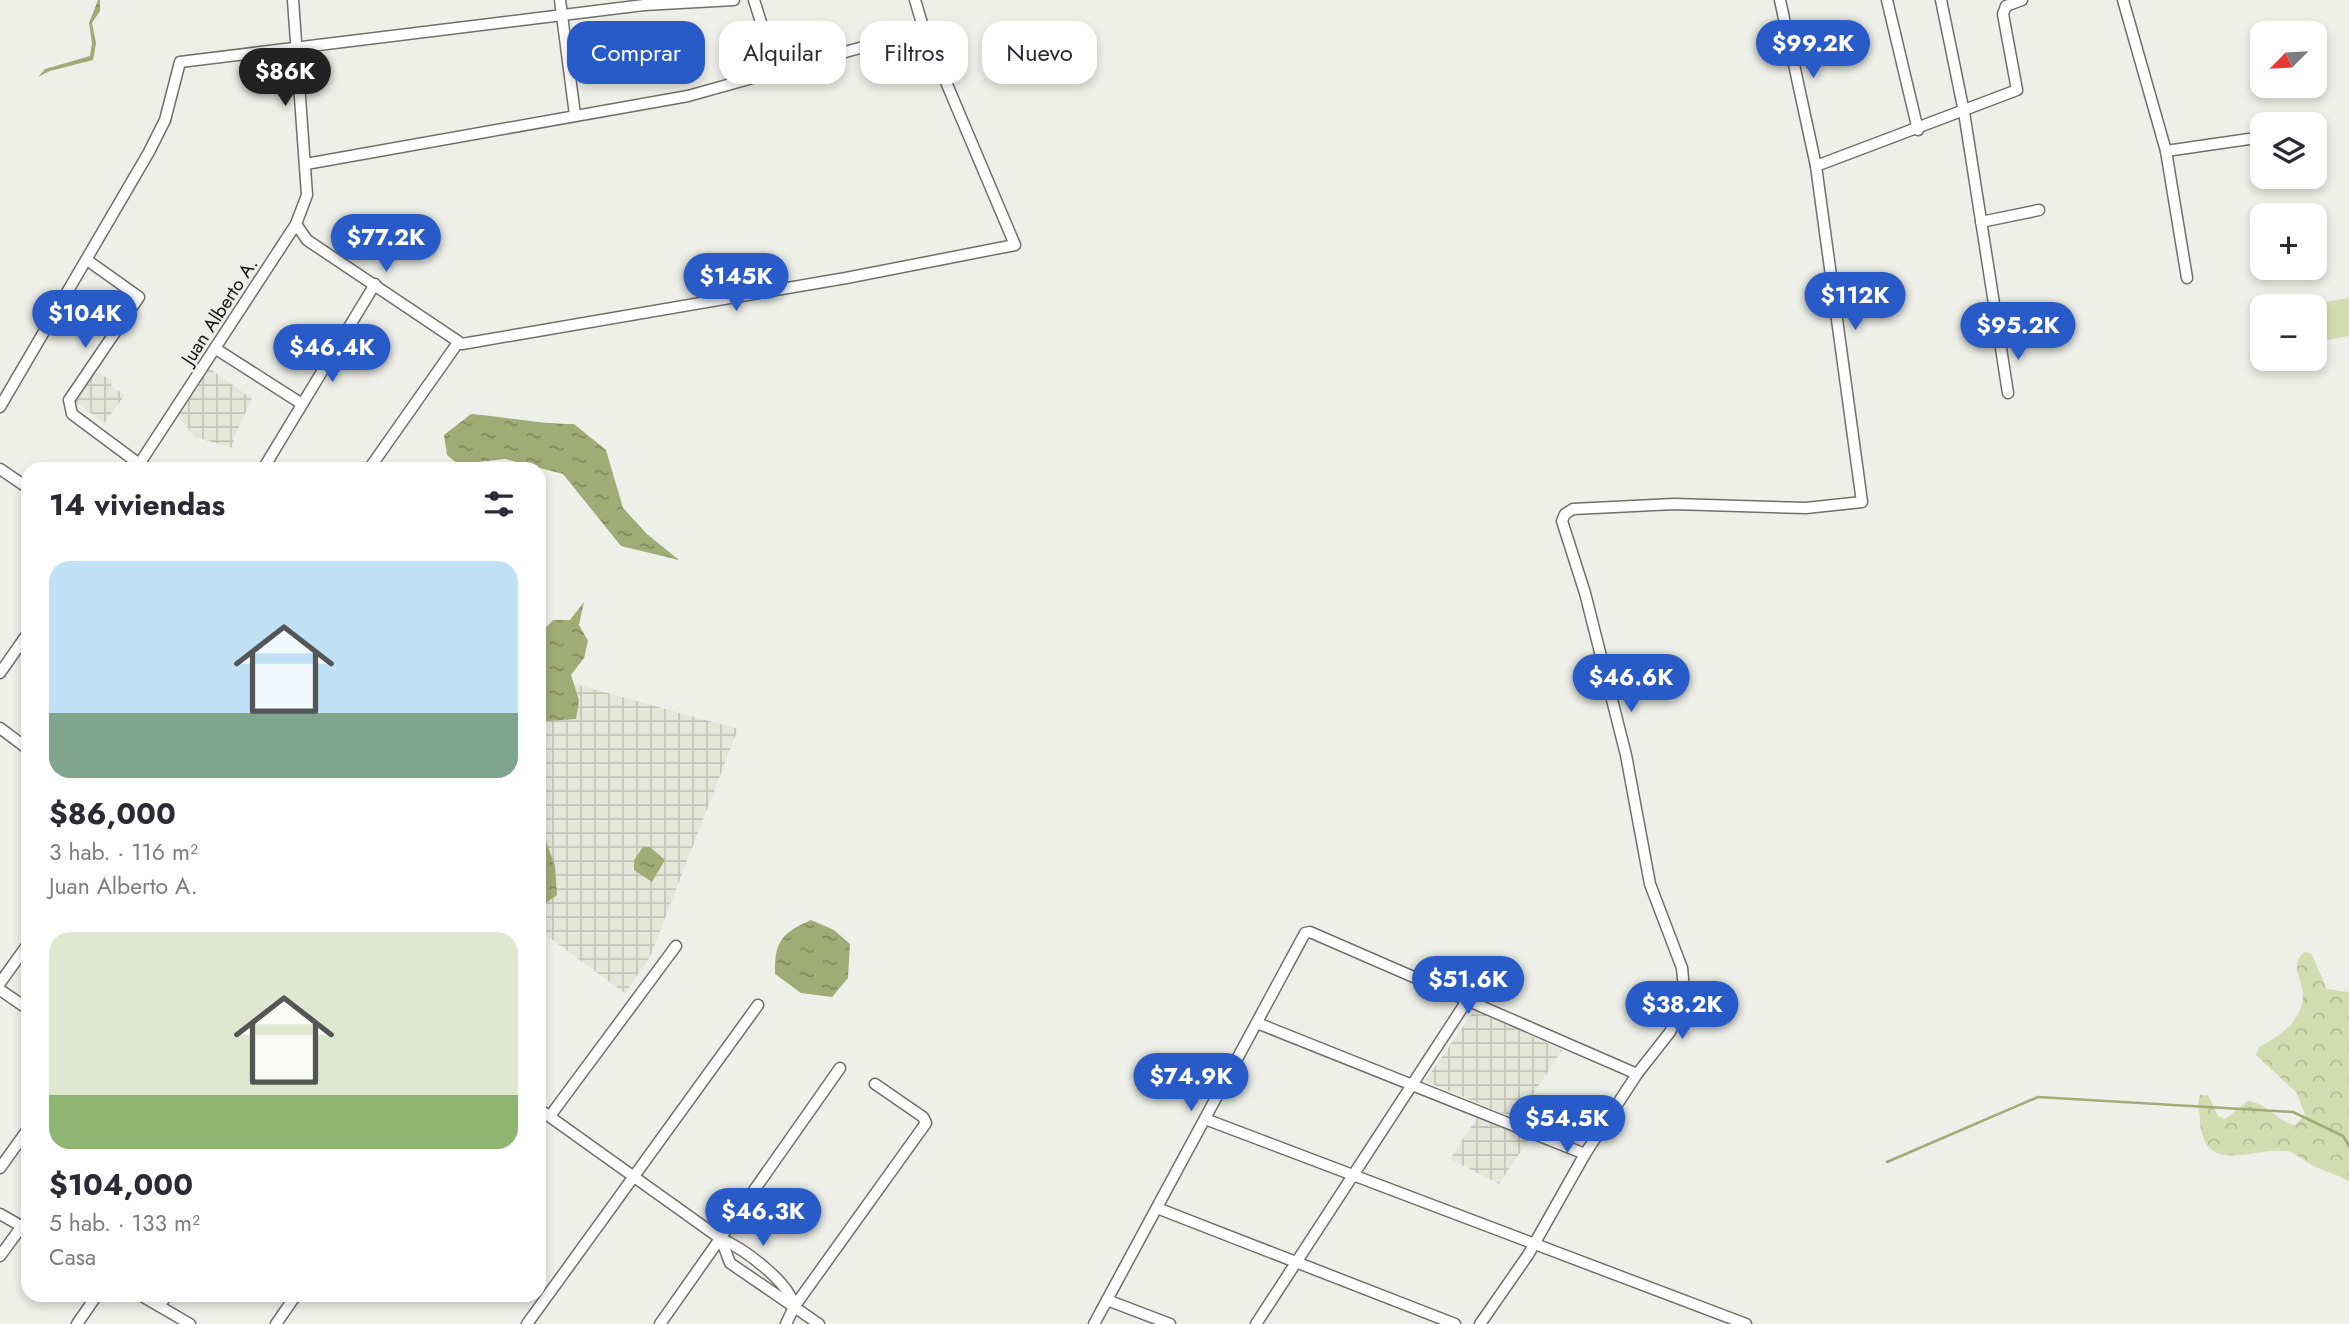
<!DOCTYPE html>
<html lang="es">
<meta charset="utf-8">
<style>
body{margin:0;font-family:Jost,sans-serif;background:#f2f2f3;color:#2b2b33;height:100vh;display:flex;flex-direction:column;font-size:26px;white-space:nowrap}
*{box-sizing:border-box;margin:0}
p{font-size:23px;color:#7c7c81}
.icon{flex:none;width:38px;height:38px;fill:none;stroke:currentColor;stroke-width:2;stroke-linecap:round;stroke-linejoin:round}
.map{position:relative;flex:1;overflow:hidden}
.details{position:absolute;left:21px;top:462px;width:525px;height:840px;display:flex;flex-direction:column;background:#fff;border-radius:21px;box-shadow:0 4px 10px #0003}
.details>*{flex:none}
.top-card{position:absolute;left:567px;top:21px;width:665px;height:63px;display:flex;gap:14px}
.needle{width:46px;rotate:246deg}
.controls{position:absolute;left:2250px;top:21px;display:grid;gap:14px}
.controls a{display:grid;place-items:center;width:77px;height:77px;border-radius:14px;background:#fff;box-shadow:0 4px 10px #0003;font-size:35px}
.price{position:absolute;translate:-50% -60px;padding:0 16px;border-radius:24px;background:#285bc8;color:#fff;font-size:23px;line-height:46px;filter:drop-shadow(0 2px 4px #0008)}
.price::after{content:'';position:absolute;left:50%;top:42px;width:21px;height:16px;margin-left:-10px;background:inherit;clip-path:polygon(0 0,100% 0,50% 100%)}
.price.active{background:#222;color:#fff}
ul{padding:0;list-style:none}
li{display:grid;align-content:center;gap:14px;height:371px;padding:0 28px}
li span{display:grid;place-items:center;height:217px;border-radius:21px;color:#555}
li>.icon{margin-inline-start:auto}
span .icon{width:126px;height:126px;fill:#fffc;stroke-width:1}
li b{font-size:30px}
h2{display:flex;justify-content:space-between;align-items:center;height:84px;padding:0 28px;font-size:30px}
.tag{padding:0 24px;border-radius:21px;background:#fff;box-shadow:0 4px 10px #0003;font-size:24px;line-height:63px}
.tag.active{background:#285bc8;color:#fff}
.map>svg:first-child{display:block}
.industrial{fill:url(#industrial-grid)}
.forest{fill:url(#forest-crowns)}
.pitch{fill:#d3dcb1}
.water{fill:url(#water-ripples)}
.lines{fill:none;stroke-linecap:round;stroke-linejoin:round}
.stream{stroke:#a1ab76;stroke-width:2.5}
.street-casing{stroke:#6f706a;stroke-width:13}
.street{stroke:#fff;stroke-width:10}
.labels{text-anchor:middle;stroke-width:5;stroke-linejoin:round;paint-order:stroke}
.street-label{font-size:19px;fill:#141412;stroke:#edefe8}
</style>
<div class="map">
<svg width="2349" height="1324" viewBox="0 0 2349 1324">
<defs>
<pattern id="industrial-grid" width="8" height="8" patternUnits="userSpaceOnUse" patternTransform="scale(1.75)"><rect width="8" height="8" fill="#e4e7d8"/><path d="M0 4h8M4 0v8" fill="none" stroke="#c3c5b8"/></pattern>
<pattern id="forest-crowns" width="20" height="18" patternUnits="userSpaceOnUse" patternTransform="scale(1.75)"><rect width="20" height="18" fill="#d3dcb1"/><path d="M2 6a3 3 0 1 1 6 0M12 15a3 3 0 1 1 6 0" fill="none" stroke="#b4bc97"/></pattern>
<pattern id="water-ripples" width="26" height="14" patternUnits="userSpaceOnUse" patternTransform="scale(1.75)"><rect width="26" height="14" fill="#a1ab76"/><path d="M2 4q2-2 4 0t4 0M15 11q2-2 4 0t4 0" fill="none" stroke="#828a5f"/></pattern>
</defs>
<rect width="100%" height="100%" fill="#edefe8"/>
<g class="industrial">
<polygon points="208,367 252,399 234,437 233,448 195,437 175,412"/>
<polygon points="94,371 112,380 111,386 125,395 104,423 74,401"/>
<polygon points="539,674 738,729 650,957 625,993 539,930"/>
<polygon points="1475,1010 1562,1050 1517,1119 1425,1081"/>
<polygon points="1477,1118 1529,1139 1499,1184 1450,1159"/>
</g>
<path class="forest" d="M2304,952L2311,953L2327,989L2349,992V1181C2333,1172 2316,1170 2301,1158C2296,1155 2292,1151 2286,1151C2256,1146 2204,1178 2200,1121C2200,1111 2196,1105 2200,1095H2208L2218,1116L2225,1119L2248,1101C2268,1103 2277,1122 2295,1125L2305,1115L2297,1093L2256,1055L2259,1047C2279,1037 2304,1020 2303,994C2302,977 2289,966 2304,952Z"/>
<polygon class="pitch" points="2349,298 2349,336 2315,342 2315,306 2304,306"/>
<g class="water">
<polygon points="98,0 100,0 100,11 92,23 96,43 93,60 50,71 38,77 45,69 90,56 92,43 89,23"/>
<path d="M471,414C507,417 538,424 574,424L606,450L623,508L647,534L679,560L621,546L563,474L505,459L458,464L447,455L444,435Z"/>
<polygon points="584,602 579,625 588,641 584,658 571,675 579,700 576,719 547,721 539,715 539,635 553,620 570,620"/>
<polygon points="539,822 555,866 557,895 539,908"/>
<polygon points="643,847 650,847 665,860 652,882 634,870 634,860"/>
<path d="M811,920L834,930L850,944L848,978L832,997L801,993L775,974C774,941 782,933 811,920Z"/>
</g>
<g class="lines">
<polyline class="stream" points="1887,1162 2038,1097 2293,1112 2343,1136 2349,1146"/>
<defs>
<g id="street">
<polyline points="560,0 575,115"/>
<polyline points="754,0 777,73"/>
<polyline points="1887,0 1918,130"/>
<polyline points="1941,0 1964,112 2008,393"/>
<polyline points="2123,0 2166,151 2187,278"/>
<polyline points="2166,151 2263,137"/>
<polyline points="306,164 688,96 924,30"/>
<polyline points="1816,166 2017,90 2003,14 2006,6 2022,0"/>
<polyline points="1981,222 2039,210"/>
<polyline points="296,224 307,240 462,344 846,278 1015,245 924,30 915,0"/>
<polyline points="87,260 139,297 69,400 72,414 146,469"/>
<polyline points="216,349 302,404"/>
<polyline points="0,407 149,152 165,120 180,62 644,5 734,0"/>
<polyline points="0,469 28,488"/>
<polyline points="136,469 296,224 307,195 293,0"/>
<polyline points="263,469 375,284"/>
<polyline points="369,469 457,344"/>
<polyline points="0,673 28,633"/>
<polyline points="0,728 28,749"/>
<polyline points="0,983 28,944"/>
<polyline points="0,990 28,1009"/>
<polyline points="1257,1023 1585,1154"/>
<path d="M539,1109L721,1239C743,1248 791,1283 794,1307L786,1324"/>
<polyline points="550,1116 676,946"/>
<polyline points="1205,1119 1746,1324"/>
<polyline points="0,1168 28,1129"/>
<polyline points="1157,1208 1455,1324"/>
<polyline points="0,1214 28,1230"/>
<polyline points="721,1239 730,1263 819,1324"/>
<polyline points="0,1256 22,1226"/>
<polyline points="140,1295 190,1324"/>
<polyline points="1107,1300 1170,1324"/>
<polyline points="159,1306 167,1295"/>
<polyline points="794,1307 926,1123 923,1117 875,1084"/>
<polyline points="77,1324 97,1295"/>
<polyline points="276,1324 296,1295"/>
<polyline points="527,1324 758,1005"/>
<polyline points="660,1324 840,1068"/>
<polyline points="1094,1324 1305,933 1310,932 1637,1074"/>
<polyline points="1256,1324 1468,999"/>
<polyline points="1480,1324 1528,1255 1585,1154 1637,1074 1670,1032 1685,999 1682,968 1650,884 1626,755 1585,593 1562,521 1565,514 1573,509 1674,504 1806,508 1862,502 1816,166 1780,0"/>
</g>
</defs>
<use href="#street" class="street-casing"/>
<use href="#street" class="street"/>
</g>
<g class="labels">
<g class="street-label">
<text transform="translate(219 311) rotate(-57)" y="7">Juan Alberto A.</text>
</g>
</g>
</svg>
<div class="controls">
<a><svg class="needle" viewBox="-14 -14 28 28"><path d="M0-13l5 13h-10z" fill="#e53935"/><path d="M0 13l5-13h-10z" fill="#7c7c81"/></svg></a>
<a><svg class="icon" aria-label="layers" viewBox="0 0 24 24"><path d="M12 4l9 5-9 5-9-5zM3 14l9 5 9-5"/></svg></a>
<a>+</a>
<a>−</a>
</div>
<b class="price" style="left:1813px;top:80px">$99.2K</b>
<b class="price active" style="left:285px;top:108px">$86K</b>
<b class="price" style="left:386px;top:274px">$77.2K</b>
<b class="price" style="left:736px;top:313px">$145K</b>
<b class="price" style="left:1855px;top:332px">$112K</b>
<b class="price" style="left:85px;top:350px">$104K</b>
<b class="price" style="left:2018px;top:362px">$95.2K</b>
<b class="price" style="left:332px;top:384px">$46.4K</b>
<b class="price" style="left:1631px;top:714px">$46.6K</b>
<b class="price" style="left:1468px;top:1016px">$51.6K</b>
<b class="price" style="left:1682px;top:1041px">$38.2K</b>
<b class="price" style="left:1191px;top:1113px">$74.9K</b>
<b class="price" style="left:1567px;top:1155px">$54.5K</b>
<b class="price" style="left:763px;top:1248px">$46.3K</b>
<div class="top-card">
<a class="tag active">Comprar</a>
<a class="tag">Alquilar</a>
<a class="tag">Filtros</a>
<a class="tag">Nuevo</a>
</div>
<section class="details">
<h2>14 viviendas<svg class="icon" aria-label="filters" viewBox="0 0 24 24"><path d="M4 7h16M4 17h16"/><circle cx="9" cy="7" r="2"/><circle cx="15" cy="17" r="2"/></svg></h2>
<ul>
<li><span style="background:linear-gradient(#bfe0f5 70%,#7fa58c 0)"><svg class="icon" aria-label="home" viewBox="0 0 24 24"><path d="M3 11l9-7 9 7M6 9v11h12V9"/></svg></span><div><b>$86,000</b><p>3 hab. · 116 m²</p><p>Juan Alberto A.</p></div></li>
<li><span style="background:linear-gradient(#dfe7d0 75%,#8fb573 0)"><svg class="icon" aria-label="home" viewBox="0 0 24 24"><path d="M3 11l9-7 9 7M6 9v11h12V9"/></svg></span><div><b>$104,000</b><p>5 hab. · 133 m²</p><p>Casa</p></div></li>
</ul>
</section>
</div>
